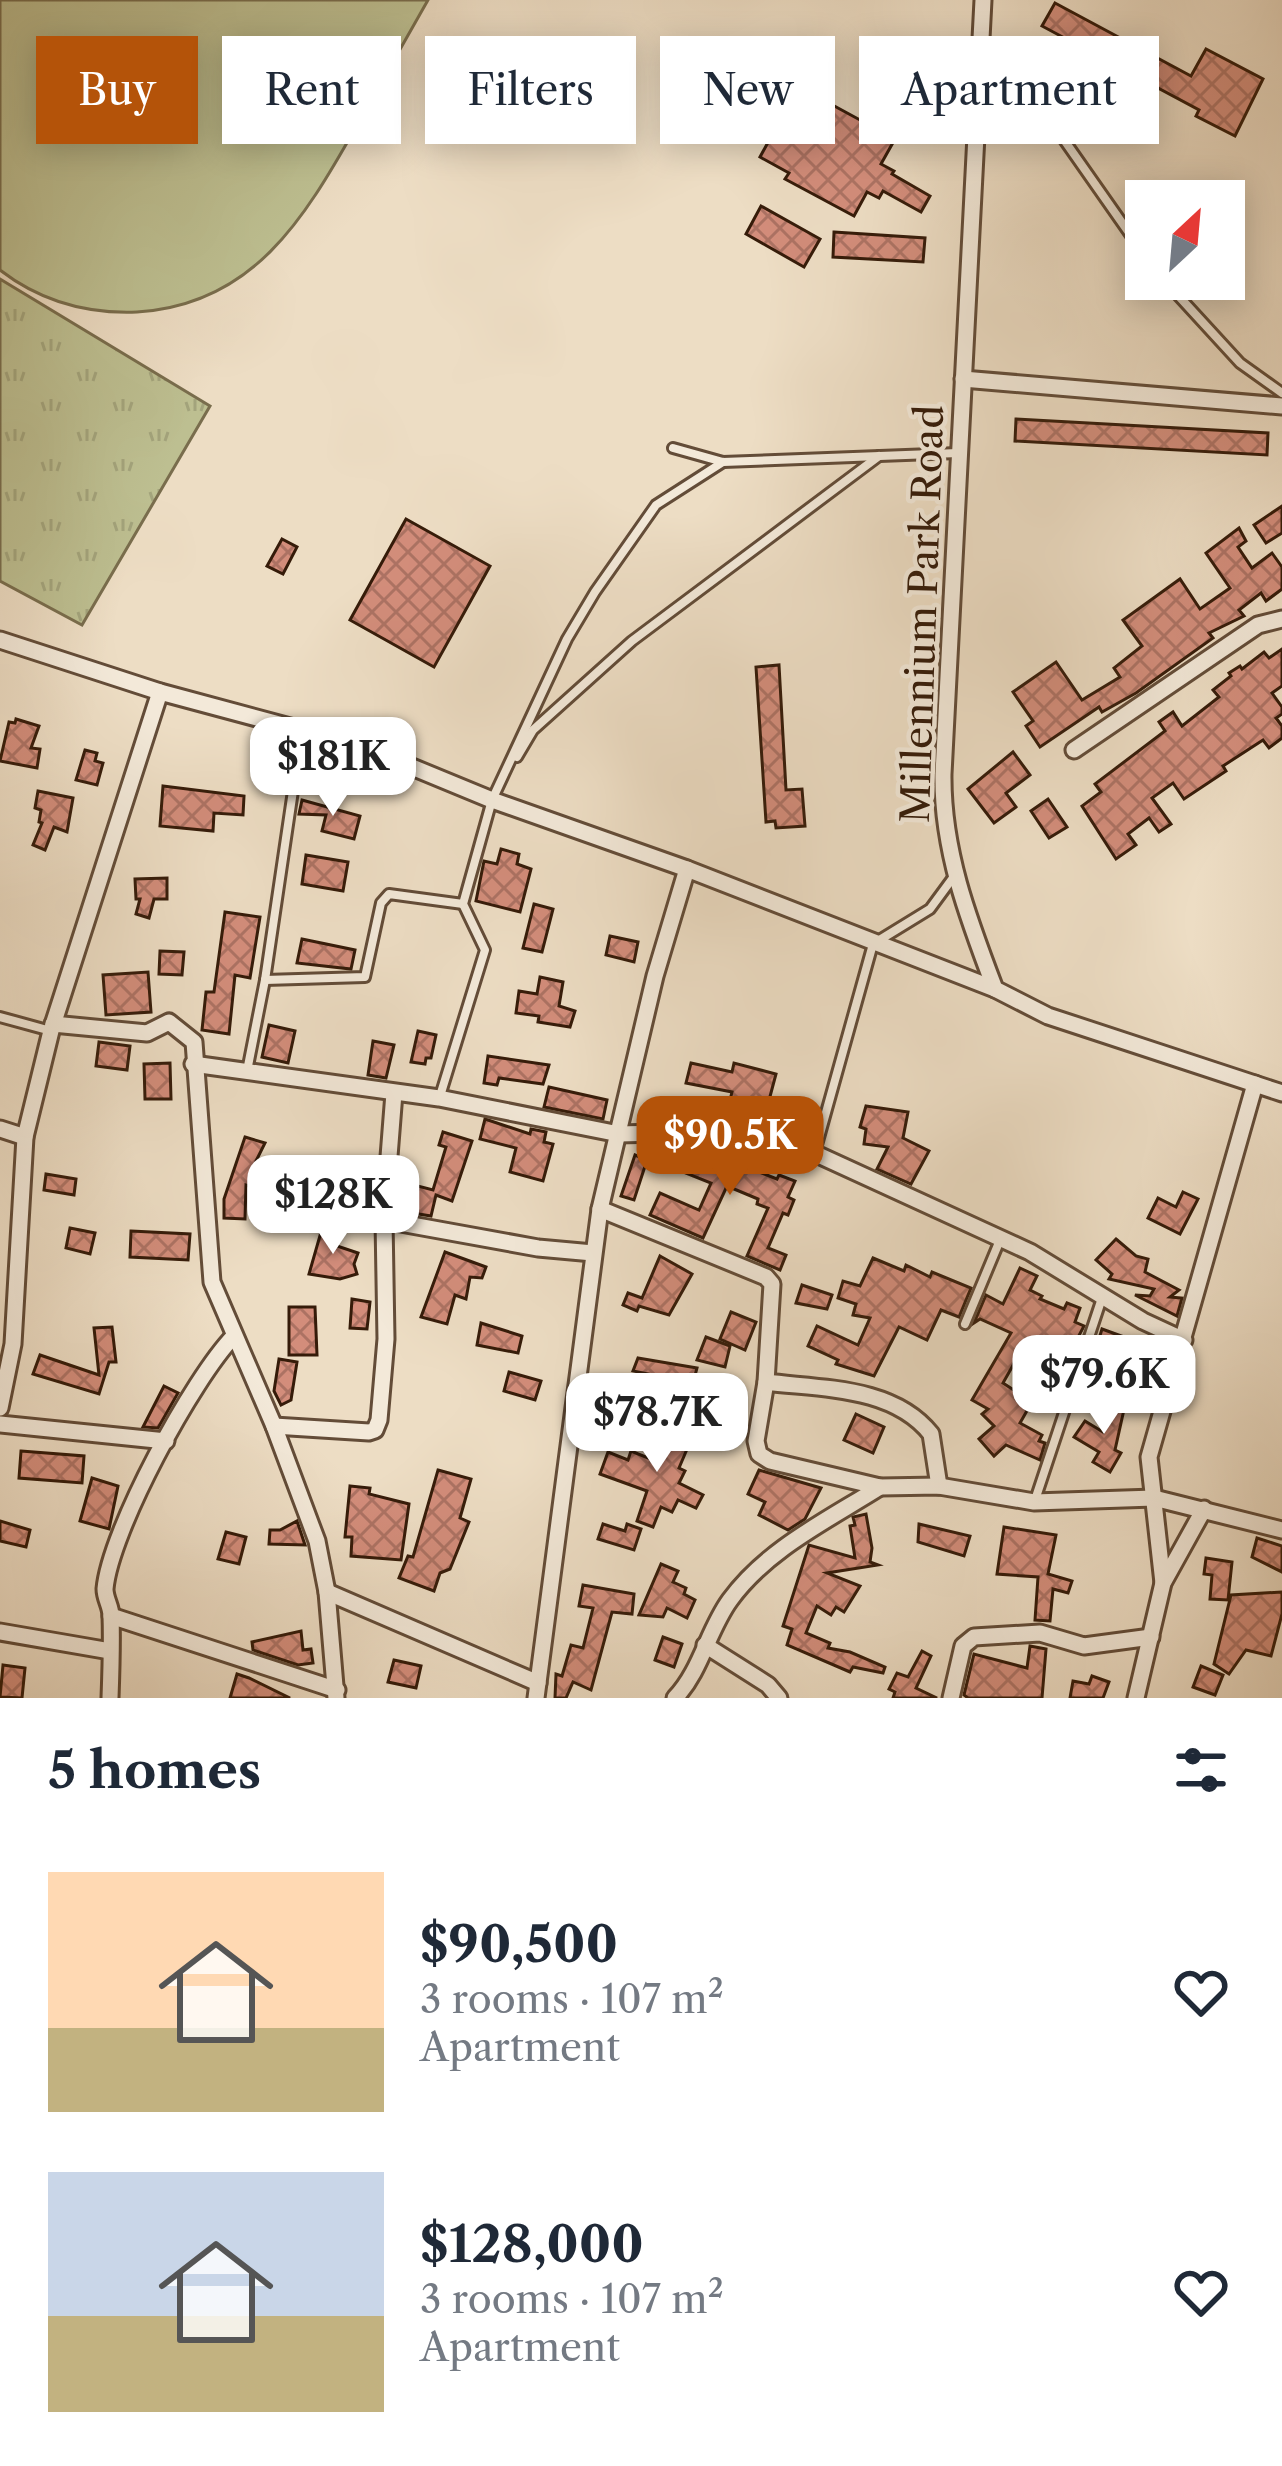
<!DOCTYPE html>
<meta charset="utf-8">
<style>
body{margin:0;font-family:"Libre Caslon Text",serif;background:#f2f2f3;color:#1f2937;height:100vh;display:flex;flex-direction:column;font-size:45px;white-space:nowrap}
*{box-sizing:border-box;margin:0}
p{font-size:39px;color:#747a83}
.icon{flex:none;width:66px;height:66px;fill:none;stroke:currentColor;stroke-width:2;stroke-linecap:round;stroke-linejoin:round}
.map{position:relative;height:1698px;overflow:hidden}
.side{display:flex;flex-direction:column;background:#fff;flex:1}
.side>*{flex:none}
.guide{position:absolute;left:36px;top:36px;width:1212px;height:108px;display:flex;gap:24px}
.needle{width:78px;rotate:26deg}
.tools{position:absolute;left:1125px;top:180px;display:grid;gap:24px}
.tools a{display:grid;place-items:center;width:120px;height:120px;border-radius:0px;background:#fff;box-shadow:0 6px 30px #0003;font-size:60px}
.price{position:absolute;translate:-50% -102px;padding:0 27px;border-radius:24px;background:#fff;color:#222;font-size:39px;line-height:78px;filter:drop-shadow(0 3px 6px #0008)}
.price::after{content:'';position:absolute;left:50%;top:72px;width:36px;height:27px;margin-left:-18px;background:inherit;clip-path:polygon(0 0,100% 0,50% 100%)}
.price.active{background:#b45309;color:#fff}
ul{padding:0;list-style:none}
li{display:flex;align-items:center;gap:36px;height:300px;padding:0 48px}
li span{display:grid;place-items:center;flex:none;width:336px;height:240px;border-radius:0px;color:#555}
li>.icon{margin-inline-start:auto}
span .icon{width:144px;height:144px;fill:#fffc;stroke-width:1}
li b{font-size:51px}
h2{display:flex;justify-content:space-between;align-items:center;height:144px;padding:0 48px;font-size:51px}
.chip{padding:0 42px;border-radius:0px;background:#fff;box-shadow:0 6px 30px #0003;font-size:42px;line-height:108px}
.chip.active{background:#b45309;color:#fff}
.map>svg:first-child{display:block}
.grass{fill:#bdbf91;stroke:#796d4d;stroke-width:3}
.park{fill:url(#park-tufts);stroke:#796d4d;stroke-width:3}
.building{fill:url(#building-cross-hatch);stroke:#351b09;stroke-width:3}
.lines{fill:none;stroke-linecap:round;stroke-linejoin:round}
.service-casing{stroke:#634c38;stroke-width:14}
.minor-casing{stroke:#634c38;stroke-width:21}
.service{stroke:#f3e9d9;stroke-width:8}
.minor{stroke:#f3e9d9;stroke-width:15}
.labels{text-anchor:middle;stroke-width:9;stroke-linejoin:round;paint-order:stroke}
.street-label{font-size:39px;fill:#351b09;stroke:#f3e9d9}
</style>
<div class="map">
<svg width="1282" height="1698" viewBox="0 0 1282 1698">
<defs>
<pattern id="park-tufts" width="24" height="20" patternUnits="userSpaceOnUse" patternTransform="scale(3)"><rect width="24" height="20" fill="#bdbf91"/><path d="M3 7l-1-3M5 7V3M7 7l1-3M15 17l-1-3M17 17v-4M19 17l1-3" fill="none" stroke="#a3a47c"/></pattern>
<pattern id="building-cross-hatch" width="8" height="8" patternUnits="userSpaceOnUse" patternTransform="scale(3)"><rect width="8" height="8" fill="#d38d7b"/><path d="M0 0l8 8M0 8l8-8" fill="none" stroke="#ac7263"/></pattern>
</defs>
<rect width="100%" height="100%" fill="#edddc4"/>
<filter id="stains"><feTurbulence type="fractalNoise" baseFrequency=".00167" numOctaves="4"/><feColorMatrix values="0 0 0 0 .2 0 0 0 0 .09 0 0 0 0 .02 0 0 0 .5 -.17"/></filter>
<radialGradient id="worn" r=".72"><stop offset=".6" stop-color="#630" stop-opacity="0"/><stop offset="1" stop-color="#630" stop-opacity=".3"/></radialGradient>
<path class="grass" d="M0,0H428C404,42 380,85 356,127C304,219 253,305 137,312C87,314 40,301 0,270Z"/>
<polygon class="park" points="0,279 210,406 82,625 0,581"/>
<g class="building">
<polygon points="1055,3 1191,76 1206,49 1263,79 1235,136 1196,116 1199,110 1042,26"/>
<polygon points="827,102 895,139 881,164 894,171 892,174 930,196 921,212 883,191 879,198 867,192 854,216 785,179 789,173 760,157 784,113 812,129"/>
<polygon points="761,206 820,239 804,267 746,234"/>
<polygon points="834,232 925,238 923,262 833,257"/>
<polygon points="1016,419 1268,433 1267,455 1015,441"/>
<polygon points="1282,506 1282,533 1266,543 1254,525"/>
<polygon points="406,519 490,566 434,667 350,620"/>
<polygon points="1239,528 1246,541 1238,547 1252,568 1272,553 1282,567 1282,589 1266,601 1261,593 1239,610 1244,616 1209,633 1213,638 1136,693 1102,712 1099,707 1040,747 1026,726 1033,721 1013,692 1056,662 1082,700 1120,677 1114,668 1142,646 1123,620 1180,579 1200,609 1230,588 1206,553"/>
<polygon points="282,539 297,547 283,574 267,566"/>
<polygon points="1282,649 1282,686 1272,693 1282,707 1282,714 1276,718 1282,726 1282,738 1269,748 1263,740 1223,766 1226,771 1184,799 1173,783 1152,798 1171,824 1159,832 1149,818 1128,834 1136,845 1116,859 1082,806 1101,792 1095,784 1165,731 1159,722 1173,712 1182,726 1219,697 1213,690 1231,676 1229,673 1240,666 1242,669 1264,652 1269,658"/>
<polygon points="779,665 786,790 802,789 805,826 776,828 775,821 766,822 756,667"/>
<polygon points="16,719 39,726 31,748 40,749 37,768 0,761 9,722 15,723"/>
<polygon points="85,750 97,753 95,761 103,763 97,785 76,780"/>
<polygon points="1013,752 1030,775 1006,793 1016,807 994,823 968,789"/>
<polygon points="163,786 244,796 243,815 214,813 213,831 160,826"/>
<polygon points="38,791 73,798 67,832 54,827 45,850 33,845 42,823 39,822 41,810 35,808"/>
<polygon points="1048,799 1067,827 1049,838 1031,811"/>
<polygon points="302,800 360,816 354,839 322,831 326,815 299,814"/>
<polygon points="501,849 519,854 517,864 531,869 520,912 476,901 484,861 497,864"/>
<polygon points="306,855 348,862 343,891 302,884"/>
<polygon points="167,878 167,899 154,899 149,918 136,914 140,899 136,899 135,879"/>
<polygon points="534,904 553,909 542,952 523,948"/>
<polygon points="225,912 260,917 250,978 235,975 229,1034 202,1030 206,992 214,992"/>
<polygon points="610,936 638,942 634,962 606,955"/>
<polygon points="302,939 355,950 351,969 297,963"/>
<polygon points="160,951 184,952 182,975 159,974"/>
<polygon points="148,972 151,1012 106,1015 103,975"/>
<polygon points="540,977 563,982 559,1006 575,1011 570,1027 538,1022 539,1016 516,1013 519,991 537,994"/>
<polygon points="269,1025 295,1031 288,1063 262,1057"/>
<polygon points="418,1031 436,1035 431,1058 426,1058 425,1064 411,1062"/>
<polygon points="373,1041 394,1045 386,1078 368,1075"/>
<polygon points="99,1042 130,1046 127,1070 96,1066"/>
<polygon points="488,1056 549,1065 543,1084 499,1078 497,1085 484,1083"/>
<polygon points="170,1063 171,1099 145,1099 144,1064"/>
<polygon points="691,1063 732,1072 734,1063 776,1074 768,1104 785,1106 782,1126 748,1121 746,1112 728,1108 732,1092 686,1083"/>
<polygon points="549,1087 607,1100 603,1119 544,1107"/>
<polygon points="866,1106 908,1112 903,1138 929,1151 911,1184 877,1169 888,1147 864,1144 866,1129 860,1127"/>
<polygon points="485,1119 530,1134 531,1129 546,1132 544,1142 553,1144 543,1181 510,1172 516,1148 480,1139"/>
<polygon points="443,1132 472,1141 452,1201 436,1195 431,1216 406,1212 414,1185 433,1190 446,1147 439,1145"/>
<polygon points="245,1137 265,1143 256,1161 252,1187 246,1185 245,1219 224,1218 224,1199"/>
<polygon points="694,1144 744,1150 738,1164 777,1179 779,1175 795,1181 788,1197 794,1200 788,1215 783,1213 768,1248 786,1255 780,1270 747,1256 768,1208 757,1204 758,1199 727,1186 703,1238 650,1215 660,1193 699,1210 711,1183 683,1172"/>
<polygon points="635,1155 647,1160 634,1200 621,1196"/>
<polygon points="46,1174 76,1179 74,1195 44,1190"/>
<polygon points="1183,1192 1198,1199 1180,1234 1148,1218 1158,1198 1176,1207"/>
<polygon points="323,1225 341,1230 337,1246 358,1253 354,1264 357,1274 340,1279 309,1274"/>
<polygon points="70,1228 95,1233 90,1254 66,1248"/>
<polygon points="131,1231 190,1234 188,1260 130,1257"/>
<polygon points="1116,1239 1136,1256 1148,1259 1145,1272 1179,1290 1170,1297 1182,1298 1177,1316 1135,1295 1150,1296 1154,1289 1109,1279 1112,1274 1096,1260"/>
<polygon points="445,1252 486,1267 482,1278 470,1277 466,1299 455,1295 447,1324 421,1317"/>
<polygon points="660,1256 692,1274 669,1315 639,1306 637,1311 623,1305 628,1293 642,1298"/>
<polygon points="873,1258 904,1271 906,1265 930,1277 932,1272 971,1288 959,1317 941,1310 927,1340 899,1327 874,1376 836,1364 838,1360 808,1346 817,1326 858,1345 870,1318 853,1315 856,1304 838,1298 843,1281 860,1286"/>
<polygon points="1020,1268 1037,1276 1030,1290 1042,1296 1040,1299 1064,1309 1067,1303 1080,1308 1075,1322 1084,1326 1064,1364 1070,1367 1066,1379 1021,1351 1003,1383 1032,1402 1020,1423 1042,1435 1039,1441 1045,1443 1040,1460 1006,1445 994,1456 979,1439 994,1426 982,1414 988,1409 972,1400 1011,1333 980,1319 974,1323 986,1295 1003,1304"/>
<polygon points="802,1285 832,1295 827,1309 796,1303"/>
<polygon points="352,1299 370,1302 367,1329 350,1328"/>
<polygon points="289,1307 315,1307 317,1355 289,1355"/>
<polygon points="731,1312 756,1322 745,1350 720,1339"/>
<polygon points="481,1323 522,1336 518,1353 477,1345"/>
<polygon points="112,1327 116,1362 109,1362 99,1394 33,1374 40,1355 99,1375 94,1328"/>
<polygon points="1102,1329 1124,1337 1110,1376 1090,1368"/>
<polygon points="706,1337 730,1346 725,1367 697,1360"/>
<polygon points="638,1358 697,1368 693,1383 633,1371"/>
<polygon points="279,1359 297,1362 291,1400 281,1405 274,1391"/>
<polygon points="509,1372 541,1381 535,1400 504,1391"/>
<polygon points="164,1386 178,1393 158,1428 143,1427"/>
<polygon points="605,1394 646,1410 643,1420 601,1406"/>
<polygon points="1107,1402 1125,1405 1115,1450 1121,1453 1110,1472 1093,1462 1099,1452 1074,1437 1085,1421 1103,1432"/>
<polygon points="856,1414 884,1427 873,1453 844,1440"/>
<polygon points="676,1421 696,1428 679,1468 685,1471 679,1483 703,1495 696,1508 678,1500 672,1512 661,1507 653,1527 637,1521 647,1491 600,1474 608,1452 628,1460 631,1451 658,1462"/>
<polygon points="21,1451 84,1456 82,1483 19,1478"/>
<polygon points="438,1470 471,1479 460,1518 469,1522 450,1569 440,1573 434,1591 399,1578 408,1556 413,1557"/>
<polygon points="759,1470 821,1488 805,1519 788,1530 759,1515 765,1502 748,1494"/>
<polygon points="92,1478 118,1486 109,1529 80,1521"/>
<polygon points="350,1486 370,1488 369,1494 409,1504 401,1560 351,1556 352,1537 345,1537"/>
<polygon points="866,1514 872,1548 870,1562 878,1565 827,1573 860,1586 844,1612 836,1607 831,1615 817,1606 806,1633 830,1643 828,1648 850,1652 885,1667 883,1673 853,1667 850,1672 787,1645 792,1629 783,1626 809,1545 855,1558 850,1526 855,1525 853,1517"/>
<polygon points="0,1521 30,1530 26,1547 0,1541"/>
<polygon points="297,1521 305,1545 269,1544 270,1530 280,1530"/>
<polygon points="603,1524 625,1531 627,1524 641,1529 634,1550 598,1539"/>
<polygon points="919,1524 970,1536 964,1556 918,1542"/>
<polygon points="1004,1527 1056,1535 1048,1574 1072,1581 1068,1593 1053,1589 1050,1621 1035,1620 1038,1577 997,1574"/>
<polygon points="226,1532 246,1537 239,1564 218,1559"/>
<polygon points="1257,1538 1282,1546 1282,1572 1252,1557"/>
<polygon points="1206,1558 1232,1562 1228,1600 1210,1599 1212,1575 1204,1574"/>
<polygon points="661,1564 678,1571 673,1582 686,1588 684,1594 695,1600 687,1618 667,1608 663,1617 639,1615"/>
<polygon points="583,1585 634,1594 632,1614 612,1612 591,1690 573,1682 566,1698 555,1698 556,1674 562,1676 571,1645 583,1648 593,1608 579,1606"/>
<polygon points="1282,1592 1282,1614 1271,1656 1246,1650 1229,1674 1214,1664 1231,1595"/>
<polygon points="301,1631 303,1650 311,1649 313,1663 298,1665 253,1650 252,1642"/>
<polygon points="663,1637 682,1644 674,1667 655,1660"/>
<polygon points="1030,1646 1046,1649 1042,1698 968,1698 964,1695 974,1654 1027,1668"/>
<polygon points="922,1651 931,1656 916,1688 937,1698 893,1698 895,1692 889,1689 897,1673 908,1677"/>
<polygon points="394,1660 421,1666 416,1688 388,1682"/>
<polygon points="3,1665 25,1668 22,1698 0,1697"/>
<polygon points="1201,1666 1223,1675 1215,1695 1193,1687"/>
<polygon points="237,1674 249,1678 290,1698 230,1698"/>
<polygon points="1092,1676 1109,1682 1103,1698 1070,1698 1073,1681 1089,1684"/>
</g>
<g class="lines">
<defs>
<g id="service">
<polyline points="981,55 1027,92 1048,117 1146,257"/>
<polyline points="1163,279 1240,363 1282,393"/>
<polyline points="673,448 723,462 958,453"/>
<polyline points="517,757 533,730 632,641 879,456"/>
<polyline points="265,980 365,977 381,903 389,894 463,904"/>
<polyline points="0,1017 51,1031"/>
<polyline points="247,1071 265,980 302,730"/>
<polyline points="440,1096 485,950 463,904 492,800 567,639 595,592 656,505 723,462"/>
<polyline points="815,1152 873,944 930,909 955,875"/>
<polyline points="965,1324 1000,1240"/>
<polyline points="1035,1500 1102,1298"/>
</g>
<g id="minor">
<path d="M983,0L943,774C942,850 968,918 995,989L1048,1016L1282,1093"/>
<polyline points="963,379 1282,406"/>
<polyline points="0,640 160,692 361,746 492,800 687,869 995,989"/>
<polyline points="1074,750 1258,625 1282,619"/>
<polyline points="53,1024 147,1033 169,1022 194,1042 212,1282 274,1426 317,1541 327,1592 336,1698"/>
<polyline points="193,1064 439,1098 619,1134 697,1132 779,1143 814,1153 1030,1252 1143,1321 1184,1340"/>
<polyline points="0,1129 25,1137"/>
<polyline points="600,1209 766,1277 772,1284 766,1382 756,1441 759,1454 770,1461 880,1487 939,1486 1034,1502 1154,1498 1282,1530"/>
<polyline points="384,1220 538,1248 593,1253"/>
<path d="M766,1382C821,1389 893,1386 931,1434L939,1486"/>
<polyline points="0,1408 13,1344 25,1137 51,1031 160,692"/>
<polyline points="0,1424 166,1441"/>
<polyline points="274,1426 369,1432 375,1430 379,1420 386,1339 384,1220 394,1093"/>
<polyline points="1163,1583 1149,1457 1255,1084"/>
<polyline points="327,1592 538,1683"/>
<polyline points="111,1616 337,1690"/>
<polyline points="0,1632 110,1651"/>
<polyline points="705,1645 768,1685 779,1698"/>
<path d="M110,1698C111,1671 112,1642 111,1616C111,1606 105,1599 105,1589C110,1531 193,1378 234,1336"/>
<polyline points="536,1698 600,1209 655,976 687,869"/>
<path d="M675,1698C701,1671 708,1630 730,1600C767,1549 828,1520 880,1487"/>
<polyline points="951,1698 963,1646 974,1637 1040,1633 1084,1646 1151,1637"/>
<polyline points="1136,1698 1163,1583 1204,1509"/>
</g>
</defs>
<use href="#service" class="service-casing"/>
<use href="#minor" class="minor-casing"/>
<use href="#service" class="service"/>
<use href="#minor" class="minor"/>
</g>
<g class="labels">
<g class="street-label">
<text transform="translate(922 614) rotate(-88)" y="14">Millennium Park Road</text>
</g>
</g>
<rect width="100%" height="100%" filter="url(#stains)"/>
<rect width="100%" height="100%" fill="url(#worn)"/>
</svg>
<div class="tools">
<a><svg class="needle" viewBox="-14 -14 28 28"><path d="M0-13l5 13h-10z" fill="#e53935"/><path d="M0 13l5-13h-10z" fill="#747a83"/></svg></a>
</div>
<b class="price" style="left:333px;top:819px">$181K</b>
<b class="price active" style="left:730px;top:1198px">$90.5K</b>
<b class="price" style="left:333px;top:1257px">$128K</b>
<b class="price" style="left:1104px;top:1437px">$79.6K</b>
<b class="price" style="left:657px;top:1475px">$78.7K</b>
<div class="guide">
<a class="chip active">Buy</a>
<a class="chip">Rent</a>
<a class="chip">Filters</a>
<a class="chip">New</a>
<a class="chip">Apartment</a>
</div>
</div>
<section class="side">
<h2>5 homes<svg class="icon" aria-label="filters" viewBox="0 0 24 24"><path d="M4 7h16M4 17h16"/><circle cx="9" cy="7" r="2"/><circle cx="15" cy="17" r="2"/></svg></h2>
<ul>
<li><span style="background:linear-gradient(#ffd9b3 65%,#c2b280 0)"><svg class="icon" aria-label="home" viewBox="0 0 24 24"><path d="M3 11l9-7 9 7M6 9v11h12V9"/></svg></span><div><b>$90,500</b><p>3 rooms · 107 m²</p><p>Apartment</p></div><svg class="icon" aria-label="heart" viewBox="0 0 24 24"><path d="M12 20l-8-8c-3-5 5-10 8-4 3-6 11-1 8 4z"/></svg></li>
<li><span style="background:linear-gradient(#c9d6e8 60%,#c2b280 0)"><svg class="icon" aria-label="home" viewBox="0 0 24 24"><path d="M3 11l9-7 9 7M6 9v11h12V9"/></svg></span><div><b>$128,000</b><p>3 rooms · 107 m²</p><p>Apartment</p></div><svg class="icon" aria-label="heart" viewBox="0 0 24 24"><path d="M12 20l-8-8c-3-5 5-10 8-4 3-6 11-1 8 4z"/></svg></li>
</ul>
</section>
